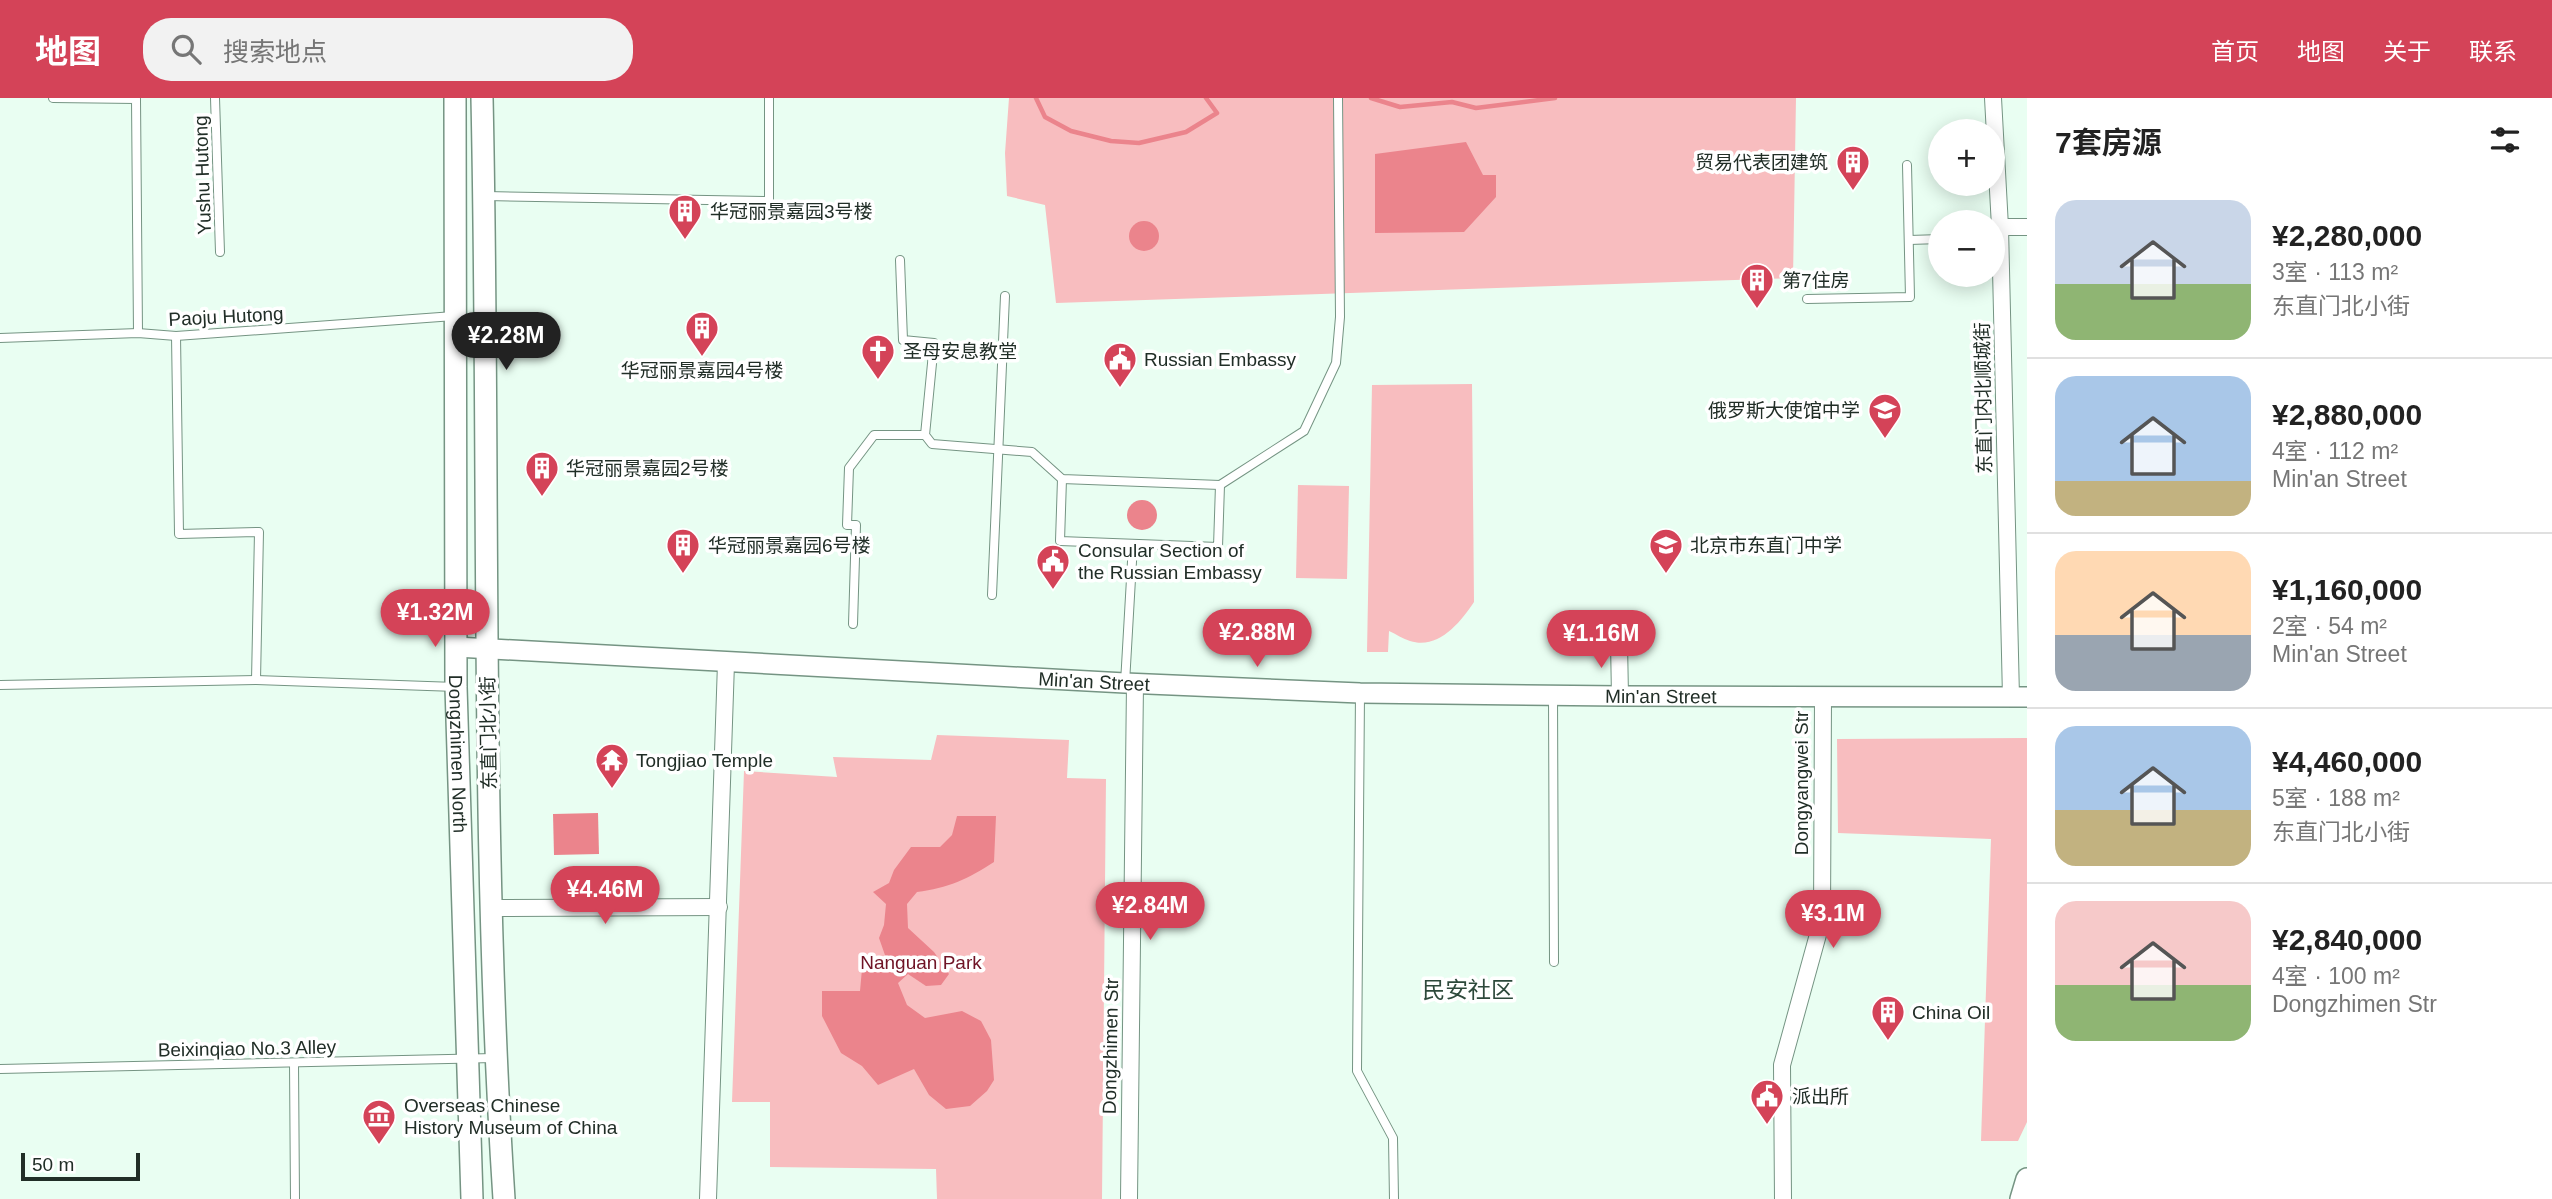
<!DOCTYPE html>
<html lang="zh">
<meta charset="utf-8">
<style>
body{margin:0;font-family:Arial,"Noto Sans SC",sans-serif;background:#f2f2f2;color:#222;height:100vh;display:flex;flex-direction:column;font-size:26px;white-space:nowrap}
*{box-sizing:border-box;margin:0}
p{font-size:23px;color:#767676}
.icon{flex:none;width:38px;height:38px;fill:none;stroke:currentColor;stroke-width:2;stroke-linecap:round;stroke-linejoin:round}
.map{position:relative;flex:1;overflow:hidden}
.sheet{display:flex;flex-direction:column;background:#fff;width:525px}
.sheet>*{flex:none}
.fabs{position:absolute;left:1928px;top:21px;display:grid;gap:14px}
.fabs a{display:grid;place-items:center;width:77px;height:77px;border-radius:50%;background:#fff;box-shadow:0 4px 18px #0003;font-size:35px}
.scale{position:absolute;left:21px;bottom:18px;width:119px;box-sizing:border-box;padding-left:7px;border:4px solid #212e27;border-top:0;font-size:19px;line-height:24px;white-space:nowrap;color:#212e27;-webkit-text-stroke:5px #fff;paint-order:stroke}
.price{position:absolute;translate:-50% -60px;padding:0 16px;border-radius:24px;background:#d44358;color:#fff;font-size:23px;line-height:46px;filter:drop-shadow(0 2px 4px #0008)}
.price::after{content:'';position:absolute;left:50%;top:42px;width:21px;height:16px;margin-left:-10px;background:inherit;clip-path:polygon(0 0,100% 0,50% 100%)}
.price.on{background:#222;color:#fff}
ul{padding:0;list-style:none}
li{display:flex;align-items:center;gap:21px;height:175px;padding:0 28px}
li+li{border-top:2px solid #e0e0e0}
li span{display:grid;place-items:center;flex:none;width:196px;height:140px;border-radius:21px;color:#555}
li>.icon{margin-inline-start:auto}
span .icon{width:84px;height:84px;fill:#fffc;stroke-width:1}
li b{font-size:30px}
h2{display:flex;justify-content:space-between;align-items:center;height:84px;padding:0 28px;font-size:30px}
header{display:flex;align-items:center;gap:42px;box-sizing:border-box;height:98px;padding:0 35px;background:#d44358;color:#fff}
header strong{font-size:33px}
nav{display:flex;gap:38px;margin-inline-start:auto;font-size:24px}
.search{width:490px;height:63px;background:#f2f2f2;display:flex;align-items:center;gap:18px;box-sizing:border-box;padding:0 24px;border-radius:28px;color:#767676;font-size:26px}
main{display:flex;flex:1;min-height:0}
.map>svg:first-child{display:block}
.green{fill:#f8bdbf}
.water{fill:#eb848c}
.lines{fill:none;stroke-linecap:round;stroke-linejoin:round}
.stream{stroke:#eb848c;stroke-width:4.5}
.service-casing{stroke:#759483;stroke-width:10}
.minor-casing{stroke:#759483;stroke-width:18}
.tertiary-casing{stroke:#759483;stroke-width:22}
.secondary-casing{stroke:#759483;stroke-width:24}
.service{stroke:#fff;stroke-width:8}
.minor{stroke:#fff;stroke-width:16}
.tertiary{stroke:#fff;stroke-width:19}
.secondary{stroke:#fff;stroke-width:21}
.labels{text-anchor:middle;stroke-width:7;stroke-linejoin:round;paint-order:stroke}
.poi-label{font-size:19px;fill:#212e27;stroke:#fff;text-anchor:start}
.street-label{font-size:19px;fill:#212e27;stroke:#fff}
.park-label{font-size:19px;fill:#6f1325;stroke:#fff}
.quarter-label{font-size:23px;fill:#2d493b;stroke:#fff}
</style>
<header>
<strong>地图</strong>
<div class="search"><svg class="icon" aria-label="search" viewBox="0 0 24 24"><circle cx="10" cy="10" r="6"/><path d="M15 15l6 6"/></svg>搜索地点</div>
<nav><a>首页</a><a>地图</a><a>关于</a><a>联系</a></nav>
</header>
<main>
<div class="map">
<svg width="2027" height="1101" viewBox="0 0 2027 1101">
<rect width="100%" height="100%" fill="#e9fef2"/>
<g class="green">
<polygon points="1009,0 1796,0 1793,180 1056,205 1045,107 1007,98 1005,55"/>
<path d="M1472,286L1474,504C1460,525 1438,552 1410,543C1403,541 1396,536 1389,533L1388,554H1367L1372,287Z"/>
<polygon points="1298,387 1349,388 1347,481 1296,480"/>
<polygon points="937,637 1069,642 1067,680 1106,681 1102,1101 937,1101 936,1071 770,1069 770,1004 732,1004 744,673 837,679 833,659 931,662"/>
<polygon points="2027,640 2027,1024 2018,1043 1981,1043 1991,741 1838,735 1837,641"/>
</g>
<g class="water">
<polygon points="1466,44 1483,77 1496,77 1496,99 1464,134 1375,135 1375,56"/>
<circle cx="1144" cy="138" r="15"/>
<circle cx="1142" cy="417" r="15"/>
<polygon points="598,715 599,756 554,757 553,716"/>
<path d="M957,718H996L994,764C968,781 948,790 917,794L907,806L908,830L934,854L949,876L941,887L926,888L908,876L898,885L907,907L925,920L962,913L981,923L991,942L994,982L987,993L970,1008L946,1011L929,997L914,971L878,987L862,968L841,955L822,918V893H860L862,871H872L886,860L879,840L884,827L886,806L873,794L889,785L894,772L911,749H940L952,737Z"/>
</g>
<g class="lines">
<g class="stream">
<polyline points="1036,0 1045,19 1071,33 1111,43 1139,45 1186,34 1217,15 1206,0"/>
<polyline points="1371,0 1400,9 1452,4 1476,10 1555,0"/>
</g>
<defs>
<g id="service">
<polyline points="53,0 136,1 138,235"/>
<polyline points="215,0 220,154"/>
<polyline points="486,98 769,103 769,0"/>
<polyline points="1909,142 1941,141"/>
<polyline points="900,162 903,242 934,245 925,337 932,346 1032,354 1062,381 1220,387 1304,333 1336,265 1340,219 1338,0"/>
<polyline points="1807,201 1910,199 1907,67"/>
<polyline points="176,238 179,436 259,434 256,582"/>
<polyline points="0,240 138,235 176,238 454,218"/>
<polyline points="1062,381 1060,443 1218,449 1220,387"/>
<polyline points="992,497 1005,198"/>
<polyline points="853,526 856,427 847,427 849,370 874,337 925,337"/>
<polyline points="1125,585 1133,446"/>
<polyline points="0,587 256,582 456,589"/>
<polyline points="1360,595 1357,973 1393,1040 1394,1101"/>
<polyline points="1553,597 1554,864"/>
<polyline points="294,965 295,1101"/>
<polyline points="0,971 494,960"/>
</g>
<g id="minor">
<polyline points="1993,0 2000,129 2011,599"/>
<polyline points="2000,129 2027,129"/>
<polyline points="1619,545 1620,598"/>
<polyline points="492,810 719,809"/>
<polyline points="708,1101 726,565"/>
<polyline points="1129,1101 1135,586"/>
<polyline points="1783,1101 1782,967 1822,822 1823,599"/>
</g>
<g id="tertiary">
<path id="s1" d="M456,549L1125,585L1360,595L1620,598L2027,599"/>
</g>
<g id="secondary">
<path id="s2" d="M455,0L456,589L472,1101"/>
<path d="M482,0C490,367 480,735 504,1101"/>
<polyline points="2021,1101 2027,1081"/>
</g>
</defs>
<use href="#service" class="service-casing"/>
<use href="#minor" class="minor-casing"/>
<use href="#tertiary" class="tertiary-casing"/>
<use href="#secondary" class="secondary-casing"/>
<use href="#service" class="service"/>
<use href="#minor" class="minor"/>
<use href="#tertiary" class="tertiary"/>
<use href="#secondary" class="secondary"/>
</g>
<defs>
<symbol id="building-pin" viewBox="-11 -11 22 30"><path d="M0 17L-7.5 6A9.5 9.5 0 1 1 7.5 6Z" fill="#d44358" stroke="#fff"/><path d="M-4-6H4V6H1V3H-1V6H-4ZM-2.5-4.3h1.7v1.8h-1.7ZM.8-4.3h1.7v1.8H.8ZM-2.5-1h1.7V.8h-1.7ZM.8-1h1.7V.8H.8Z" fill="#fff"/></symbol>
<symbol id="church-pin" viewBox="-11 -11 22 30"><path d="M0 17L-7.5 6A9.5 9.5 0 1 1 7.5 6Z" fill="#d44358" stroke="#fff"/><path d="M-1.2-6h2.4v3.5h3.3v2.4h-3.3V6h-2.4V-.1h-3.3v-2.4h3.3Z" fill="#fff"/></symbol>
<symbol id="civic-pin" viewBox="-11 -11 22 30"><path d="M0 17L-7.5 6A9.5 9.5 0 1 1 7.5 6Z" fill="#d44358" stroke="#fff"/><path d="M-.6-6.5H3V-4.5H.6V-3L4-1V1h2V6H-6V1h2V-1L-.6-3ZM-1.2 2.5V6h2.4V2.5Z" fill="#fff"/></symbol>
<symbol id="school-pin" viewBox="-11 -11 22 30"><path d="M0 17L-7.5 6A9.5 9.5 0 1 1 7.5 6Z" fill="#d44358" stroke="#fff"/><path d="M0-5L7-2L0 1L-7-2ZM-4 1L0 2.5L4 1V4Q0 6-4 4Z" fill="#fff"/></symbol>
<symbol id="temple-pin" viewBox="-11 -11 22 30"><path d="M0 17L-7.5 6A9.5 9.5 0 1 1 7.5 6Z" fill="#d44358" stroke="#fff"/><path d="M0-6L5-2H3V0L6.5 2.5H4V6H1.5V3h-3V6H-4V2.5H-6.5L-3 0V-2H-5Z" fill="#fff"/></symbol>
<symbol id="museum-pin" viewBox="-11 -11 22 30"><path d="M0 17L-7.5 6A9.5 9.5 0 1 1 7.5 6Z" fill="#d44358" stroke="#fff"/><path d="M0-6L6-3V-2H-6V-3ZM-5-1h2V3h-2ZM-1-1h2V3h-2ZM3-1h2V3H3ZM-6 4H6V6H-6Z" fill="#fff"/></symbol>
</defs>
<g fill-rule="evenodd">
<use href="#building-pin" x="1834" y="45" width="38" height="52"/>
<use href="#building-pin" x="666" y="94" width="38" height="52"/>
<use href="#building-pin" x="1738" y="163" width="38" height="52"/>
<use href="#building-pin" x="683" y="211" width="38" height="52"/>
<use href="#church-pin" x="859" y="234" width="38" height="52"/>
<use href="#civic-pin" x="1101" y="242" width="38" height="52"/>
<use href="#school-pin" x="1866" y="293" width="38" height="52"/>
<use href="#building-pin" x="523" y="351" width="38" height="52"/>
<use href="#building-pin" x="664" y="428" width="38" height="52"/>
<use href="#school-pin" x="1647" y="428" width="38" height="52"/>
<use href="#civic-pin" x="1034" y="444" width="38" height="52"/>
<use href="#temple-pin" x="593" y="643" width="38" height="52"/>
<use href="#building-pin" x="1869" y="895" width="38" height="52"/>
<use href="#civic-pin" x="1748" y="979" width="38" height="52"/>
<use href="#museum-pin" x="360" y="999" width="38" height="52"/>
</g>
<g class="labels">
<g class="poi-label">
<text x="1828" y="71" text-anchor="end">贸易代表团建筑</text>
<text x="710" y="120">华冠丽景嘉园3号楼</text>
<text x="1782" y="189">第7住房</text>
<text x="903" y="260">圣母安息教堂</text>
<text x="1144" y="268">Russian Embassy</text>
<text x="702" y="279" text-anchor="middle">华冠丽景嘉园4号楼</text>
<text x="1860" y="319" text-anchor="end">俄罗斯大使馆中学</text>
<text x="566" y="377">华冠丽景嘉园2号楼</text>
<text x="708" y="454">华冠丽景嘉园6号楼</text>
<text x="1690" y="454">北京市东直门中学</text>
<text x="1078" y="459">Consular Section of<tspan x="1078" dy="22">the Russian Embassy</tspan></text>
<text x="636" y="669">Tongjiao Temple</text>
<text x="1912" y="921">China Oil</text>
<text x="1792" y="1005">派出所</text>
<text x="404" y="1014">Overseas Chinese<tspan x="404" dy="22">History Museum of China</tspan></text>
</g>
<g class="street-label">
<text transform="translate(202 77) rotate(-92)" y="7">Yushu Hutong</text>
<text transform="translate(226 218) rotate(-3)" y="7">Paoju Hutong</text>
<text transform="translate(1983 300) rotate(-91)" y="7">东直门内北顺城街</text>
<text dy="7" stroke="none"><textPath href="#s1" startOffset="639">Min'an Street</textPath></text>
<text dy="7" stroke="none"><textPath href="#s1" startOffset="1206">Min'an Street</textPath></text>
<text transform="translate(488 635) rotate(-91)" y="7">东直门北小街</text>
<text dy="7" stroke="none"><textPath href="#s2" startOffset="656">Dongzhimen North</textPath></text>
<text transform="translate(1801 685) rotate(-90)" y="7">Dongyangwei Str</text>
<text transform="translate(1110 948) rotate(-89)" y="7">Dongzhimen Str</text>
<text transform="translate(247 950) rotate(-1)" y="7">Beixinqiao No.3 Alley</text>
</g>
<g class="park-label">
<text x="921" y="871">Nanguan Park</text>
</g>
<g class="quarter-label">
<text x="1468" y="900">民安社区</text>
</g>
</g>
</svg>
<div class="fabs">
<a>+</a>
<a>−</a>
</div>
<div class="scale">50 m</div>
<b class="price on" style="left:506px;top:274px">¥2.28M</b>
<b class="price" style="left:435px;top:551px">¥1.32M</b>
<b class="price" style="left:1257px;top:571px">¥2.88M</b>
<b class="price" style="left:1601px;top:572px">¥1.16M</b>
<b class="price" style="left:605px;top:828px">¥4.46M</b>
<b class="price" style="left:1150px;top:844px">¥2.84M</b>
<b class="price" style="left:1833px;top:852px">¥3.1M</b>
</div>
<section class="sheet">
<h2>7套房源<svg class="icon" aria-label="filters" viewBox="0 0 24 24"><path d="M4 7h16M4 17h16"/><circle cx="9" cy="7" r="2"/><circle cx="15" cy="17" r="2"/></svg></h2>
<ul>
<li><span style="background:linear-gradient(#c9d6e8 60%,#8fb573 0)"><svg class="icon" aria-label="home" viewBox="0 0 24 24"><path d="M3 11l9-7 9 7M6 9v11h12V9"/></svg></span><div><b>¥2,280,000</b><p>3室 · 113 m²</p><p>东直门北小街</p></div></li>
<li><span style="background:linear-gradient(#a9c7e8 75%,#c2b280 0)"><svg class="icon" aria-label="home" viewBox="0 0 24 24"><path d="M3 11l9-7 9 7M6 9v11h12V9"/></svg></span><div><b>¥2,880,000</b><p>4室 · 112 m²</p><p>Min'an Street</p></div></li>
<li><span style="background:linear-gradient(#ffd9b3 60%,#9aa5b1 0)"><svg class="icon" aria-label="home" viewBox="0 0 24 24"><path d="M3 11l9-7 9 7M6 9v11h12V9"/></svg></span><div><b>¥1,160,000</b><p>2室 · 54 m²</p><p>Min'an Street</p></div></li>
<li><span style="background:linear-gradient(#a9c7e8 60%,#c2b280 0)"><svg class="icon" aria-label="home" viewBox="0 0 24 24"><path d="M3 11l9-7 9 7M6 9v11h12V9"/></svg></span><div><b>¥4,460,000</b><p>5室 · 188 m²</p><p>东直门北小街</p></div></li>
<li><span style="background:linear-gradient(#f6c9c9 60%,#8fb573 0)"><svg class="icon" aria-label="home" viewBox="0 0 24 24"><path d="M3 11l9-7 9 7M6 9v11h12V9"/></svg></span><div><b>¥2,840,000</b><p>4室 · 100 m²</p><p>Dongzhimen Str</p></div></li>
</ul>
</section>
</main>
